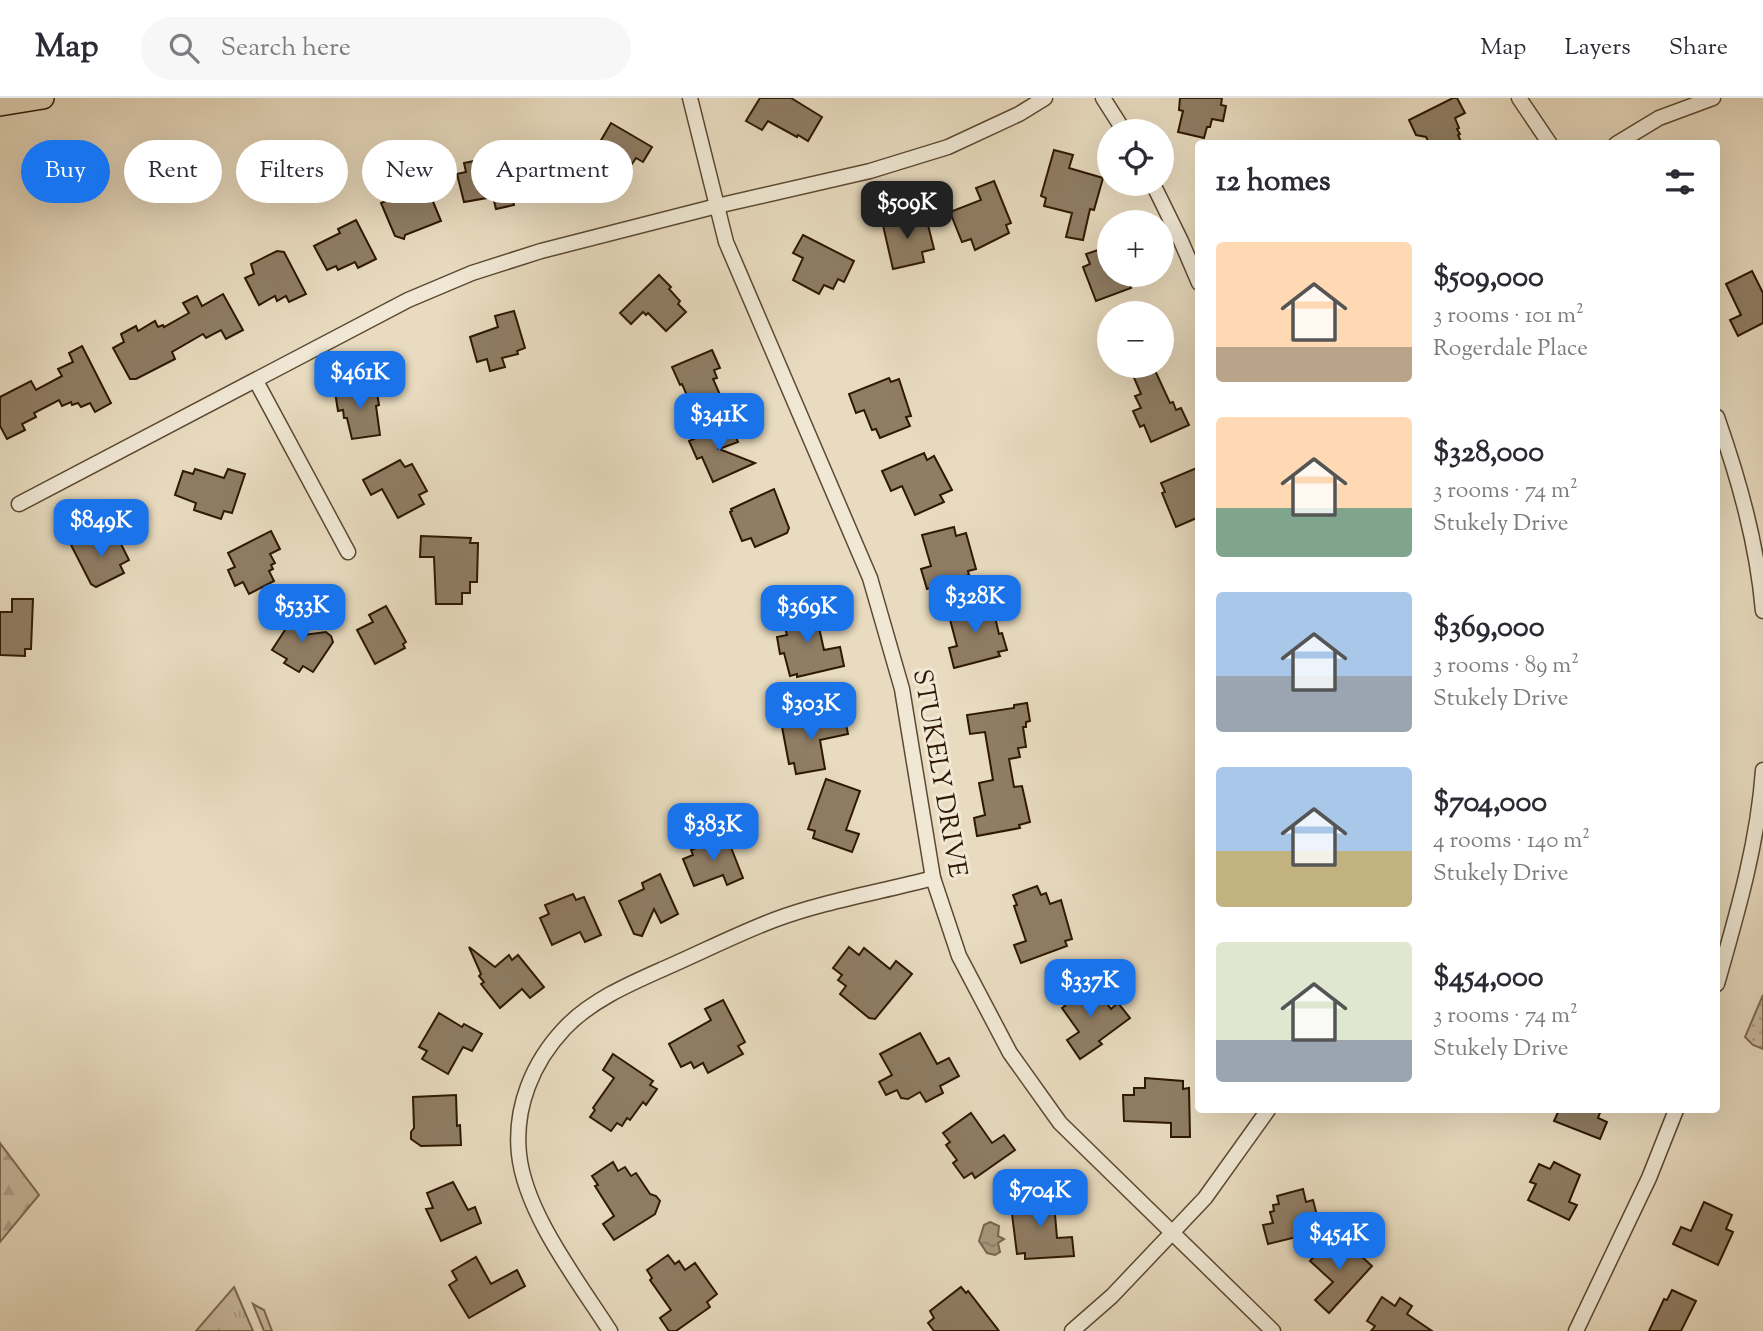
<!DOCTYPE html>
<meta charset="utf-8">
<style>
body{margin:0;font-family:"Sorts Mill Goudy",serif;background:#f7f7f7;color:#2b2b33;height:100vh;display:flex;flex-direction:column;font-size:26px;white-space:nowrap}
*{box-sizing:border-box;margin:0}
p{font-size:23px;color:#7c7c81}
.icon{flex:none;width:38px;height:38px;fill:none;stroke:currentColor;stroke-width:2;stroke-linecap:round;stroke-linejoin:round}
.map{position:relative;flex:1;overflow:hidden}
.drawer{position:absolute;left:1195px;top:42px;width:525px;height:973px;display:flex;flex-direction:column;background:#fff;border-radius:7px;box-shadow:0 7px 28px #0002}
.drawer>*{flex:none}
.hud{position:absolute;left:21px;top:42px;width:665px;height:63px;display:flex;gap:14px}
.fabs{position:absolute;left:1097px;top:21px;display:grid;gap:14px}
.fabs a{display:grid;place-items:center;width:77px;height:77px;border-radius:50%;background:#fff;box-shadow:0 7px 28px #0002;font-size:35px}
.price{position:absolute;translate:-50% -60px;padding:0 16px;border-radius:14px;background:#1a73e8;color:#fff;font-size:23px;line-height:46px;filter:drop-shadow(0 2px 4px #0008)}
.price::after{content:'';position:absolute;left:50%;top:42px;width:21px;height:16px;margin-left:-10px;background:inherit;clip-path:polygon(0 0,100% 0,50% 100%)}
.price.selected{background:#222;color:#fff}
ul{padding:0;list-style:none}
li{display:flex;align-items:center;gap:21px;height:175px;padding:0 21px}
li span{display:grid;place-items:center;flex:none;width:196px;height:140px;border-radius:7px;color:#555}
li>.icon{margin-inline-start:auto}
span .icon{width:84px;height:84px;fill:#fffc;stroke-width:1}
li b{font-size:30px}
h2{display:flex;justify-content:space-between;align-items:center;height:84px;padding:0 21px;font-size:30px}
.tag{padding:0 24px;border-radius:32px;background:#fff;box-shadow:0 7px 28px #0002;font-size:24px;line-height:63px}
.tag.selected{background:#1a73e8;color:#fff}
header{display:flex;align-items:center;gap:42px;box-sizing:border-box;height:98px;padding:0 35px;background:#fff;border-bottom:2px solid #e1e1e2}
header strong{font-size:33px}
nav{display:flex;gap:38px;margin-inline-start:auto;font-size:24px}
.search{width:490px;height:63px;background:#f7f7f7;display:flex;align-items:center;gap:18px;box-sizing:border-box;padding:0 24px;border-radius:38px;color:#7c7c81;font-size:26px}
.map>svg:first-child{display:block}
.grass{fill:url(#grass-tufts);stroke:#7b6950;stroke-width:2}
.forest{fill:url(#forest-firs);stroke:#7b6950;stroke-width:2}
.park{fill:url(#park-dots);stroke:#7b6950;stroke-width:2}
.water{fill:url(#water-ripples);stroke:#78654d;stroke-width:2}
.building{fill:#8f7d64;stroke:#2e1802;stroke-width:2}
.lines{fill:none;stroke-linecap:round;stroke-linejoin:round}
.street-casing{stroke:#5c4931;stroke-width:17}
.primary-casing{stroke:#2e1802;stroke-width:24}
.street{stroke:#f0e8d5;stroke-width:14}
.primary{stroke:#e8dbbf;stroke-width:21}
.labels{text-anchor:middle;stroke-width:6;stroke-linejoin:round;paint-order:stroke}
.street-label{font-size:26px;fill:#2e1802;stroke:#f0e8d5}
</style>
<header>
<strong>Map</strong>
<div class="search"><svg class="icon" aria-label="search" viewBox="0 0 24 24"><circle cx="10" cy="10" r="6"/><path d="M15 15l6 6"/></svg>Search here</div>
<nav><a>Map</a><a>Layers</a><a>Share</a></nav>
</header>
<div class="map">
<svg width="1763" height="1233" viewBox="0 0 1763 1233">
<defs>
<pattern id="grass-tufts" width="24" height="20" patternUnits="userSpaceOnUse" patternTransform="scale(1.75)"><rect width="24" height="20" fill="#c8ba9f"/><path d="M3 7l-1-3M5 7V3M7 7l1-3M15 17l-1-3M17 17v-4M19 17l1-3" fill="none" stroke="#ac9f87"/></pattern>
<pattern id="forest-firs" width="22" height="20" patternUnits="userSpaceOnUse" patternTransform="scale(1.75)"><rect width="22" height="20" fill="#c8ba9f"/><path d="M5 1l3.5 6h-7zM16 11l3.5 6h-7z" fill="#ac9f87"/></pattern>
<pattern id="park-dots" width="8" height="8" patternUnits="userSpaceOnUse" patternTransform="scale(1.75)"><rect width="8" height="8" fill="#c8ba9f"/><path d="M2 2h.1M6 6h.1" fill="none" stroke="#ac9f87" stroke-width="1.8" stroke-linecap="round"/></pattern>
<pattern id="water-ripples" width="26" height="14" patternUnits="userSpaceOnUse" patternTransform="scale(1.75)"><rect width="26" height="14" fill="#a9997f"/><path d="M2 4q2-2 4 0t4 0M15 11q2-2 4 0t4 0" fill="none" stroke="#8a7c66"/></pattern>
</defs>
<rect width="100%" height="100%" fill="#e8dbbf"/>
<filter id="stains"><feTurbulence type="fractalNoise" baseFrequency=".00286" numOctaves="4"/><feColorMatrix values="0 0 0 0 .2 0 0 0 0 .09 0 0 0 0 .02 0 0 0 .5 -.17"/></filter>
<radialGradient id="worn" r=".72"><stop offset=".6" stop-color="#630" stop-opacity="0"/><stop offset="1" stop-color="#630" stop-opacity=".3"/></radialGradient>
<g class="grass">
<polygon points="234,1189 253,1233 196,1233"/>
<polygon points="253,1206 264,1212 272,1233 264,1233"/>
</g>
<polygon class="forest" points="0,1045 39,1097 0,1144"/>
<polygon class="park" points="1763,897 1763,951 1753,947 1745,939"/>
<polygon class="water" points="990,1124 999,1128 998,1138 1004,1141 998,1145 1000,1154 995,1157 987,1155 979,1143 984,1127"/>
<g class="building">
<polygon points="760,0 791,0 822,19 808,43 798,37 797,39 768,23 762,32 746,23"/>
<polygon points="1180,0 1222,0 1221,7 1226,8 1223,23 1212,21 1210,29 1207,29 1204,40 1178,34 1183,13 1179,12"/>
<polygon points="1453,0 1457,0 1465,15 1455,20 1459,30 1457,31 1460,36 1458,37 1462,46 1430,46 1426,39 1416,37 1409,22"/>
<polygon points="611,25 652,49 643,64 636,60 630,69 625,66 616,80 592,66 596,58 593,56"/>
<polygon points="1054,52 1073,57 1069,70 1103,80 1094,112 1090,111 1083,142 1066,139 1072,115 1044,108 1046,100 1041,98"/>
<polygon points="479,62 481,73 505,67 514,107 496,111 493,99 464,104 457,76 466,74 464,65"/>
<polygon points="994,83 1011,125 1006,127 1009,135 975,152 971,141 962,144 950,114 981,102 976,90"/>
<polygon points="425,84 441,123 405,137 404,141 395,138 381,105 393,100 390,93 407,86 409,90"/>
<polygon points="900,119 901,125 926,119 934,151 922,154 924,164 893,171 882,123"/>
<polygon points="356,122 376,161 358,170 355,164 338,172 336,168 327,172 314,148 340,135 338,131"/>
<polygon points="803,137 854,163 844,184 838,181 833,191 824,187 819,196 793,182 803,160 793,155"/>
<polygon points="1110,148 1110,177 1126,177 1131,190 1096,203 1083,169 1090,166 1086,156"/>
<polygon points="277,153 284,154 306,196 289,204 286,198 277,203 275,198 259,207 245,180 254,176 251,166"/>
<polygon points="1752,173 1763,195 1763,225 1738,238 1730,222 1741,217 1726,186"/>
<polygon points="659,177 671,189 669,191 680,203 678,206 686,214 666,233 648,215 646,217 643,214 631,226 620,215"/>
<polygon points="223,196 243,232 226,241 221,232 206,240 203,236 172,254 175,261 136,281 130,281 113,250 124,244 121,236 136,228 138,233 155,223 158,229 163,227 164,229 189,215 183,205 197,198 202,208"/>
<polygon points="514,213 525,250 517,253 518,256 502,260 505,269 490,273 487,261 477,264 470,239 498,229 495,218"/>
<polygon points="82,248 111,305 95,314 90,305 81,309 78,305 72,307 71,304 62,308 59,302 34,315 36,319 22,326 25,332 7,341 0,328 0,299 31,283 36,292 62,278 58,271 73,264 69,255"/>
<polygon points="712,252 720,270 714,272 717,280 713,281 721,299 696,311 692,301 689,302 682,286 680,287 672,269"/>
<polygon points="1129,268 1153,268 1170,305 1173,304 1176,312 1181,310 1189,327 1151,344 1144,327 1140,329 1133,313 1141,310 1135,298 1141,296"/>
<polygon points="889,280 891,284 899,281 911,318 906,319 910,328 880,340 876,331 872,332 864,312 856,315 849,296"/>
<polygon points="376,288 379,307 376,308 380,337 352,341 347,320 344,320 343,312 338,313 335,294"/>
<polygon points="730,325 738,344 719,351 755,365 713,384 702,359 697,361 689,343"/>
<polygon points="924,355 927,362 934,358 952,392 940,397 944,404 915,417 902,388 891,393 882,373"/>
<polygon points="400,362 405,369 412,366 427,393 419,397 424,406 398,420 382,391 371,397 363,382"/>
<polygon points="1199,369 1199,419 1176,429 1162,395 1165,394 1161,385"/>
<polygon points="195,371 224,380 228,371 245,376 232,415 224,413 221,421 194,412 196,405 175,397 183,373 193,376"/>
<polygon points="774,391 789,430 787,435 755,449 751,440 742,443 730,414 732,413 731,411"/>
<polygon points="954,429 956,438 966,435 976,471 968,473 969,477 927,491 921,471 931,468 922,437"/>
<polygon points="271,433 280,451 270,456 275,465 271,467 273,471 269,473 274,483 249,496 243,484 235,488 228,472 235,469 228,455"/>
<polygon points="88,438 91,445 100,440 102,443 117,438 129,462 120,467 124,475 96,489 91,486 71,447"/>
<polygon points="421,438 471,440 470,445 478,445 477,484 470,484 470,495 462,495 462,506 436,506 434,459 420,459"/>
<polygon points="12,501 33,501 31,551 25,551 25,558 0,557 0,514 12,514"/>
<polygon points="987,504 990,516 994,515 999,536 1002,535 1007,552 998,554 1000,558 954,570 949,550 957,548 948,514"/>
<polygon points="386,508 406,544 403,546 405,550 375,566 357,532 373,524 369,517"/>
<polygon points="811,508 813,517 816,516 824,552 840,549 844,568 797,579 797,576 790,578 784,555 780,556 777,539 787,537 784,526 790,525 787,514"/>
<polygon points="298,512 313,521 303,537 326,534 331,538 333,544 313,574 303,568 299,574 284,565 287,561 272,552"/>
<polygon points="1027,605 1030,623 1026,624 1026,629 1023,629 1026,649 1018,650 1020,659 1009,661 1014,689 1022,688 1030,724 1019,727 1020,730 977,738 974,720 985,717 979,685 993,682 985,634 970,636 967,617 1014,610 1014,607"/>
<polygon points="844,617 848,636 820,642 825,671 796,676 794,665 789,666 782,629"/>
<polygon points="826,681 860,693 846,732 859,736 852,754 813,740 815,733 808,731"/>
<polygon points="718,741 720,745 728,742 743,780 727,787 723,777 694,788 683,761 693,757 691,752"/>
<polygon points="660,776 678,816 661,825 654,811 642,838 634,836 619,803 644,791 642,785"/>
<polygon points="1037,788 1041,797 1046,795 1050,806 1061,802 1072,841 1065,843 1067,848 1021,865 1014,847 1026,843 1014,808 1017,807 1013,797"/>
<polygon points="573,796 576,802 584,799 601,837 585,844 580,834 552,847 540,820 549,816 545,807"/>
<polygon points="469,849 495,869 509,857 512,862 518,857 544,889 530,900 522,891 500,910 481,886 484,884 479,878 481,876"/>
<polygon points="849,849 859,857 864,850 890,871 896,863 912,876 875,921 869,920 840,896 846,888 838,882 842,877 833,870"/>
<polygon points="1077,885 1084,895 1087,893 1093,901 1100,896 1111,911 1118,905 1130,920 1099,943 1102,946 1080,961 1067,942 1079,934 1062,910 1065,908 1058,898"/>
<polygon points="723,902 745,944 738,948 743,956 708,975 703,965 694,970 691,964 681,969 669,946 711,922 705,911"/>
<polygon points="439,915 462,929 464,926 482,936 472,953 463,949 448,976 422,961 427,953 419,949"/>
<polygon points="920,935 937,966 949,960 959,978 940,988 943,995 926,1004 920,994 908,1001 901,1000 897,992 886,997 879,984 892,977 880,956"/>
<polygon points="613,956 653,983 650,987 657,991 646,1007 643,1004 630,1022 627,1020 622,1028 617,1025 611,1033 590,1019 595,1012 593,1010 614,980 603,972"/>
<polygon points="1145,980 1183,983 1183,991 1189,990 1190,1039 1171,1039 1171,1025 1124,1023 1123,997 1134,997 1134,990 1145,990"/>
<polygon points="456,997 457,1028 460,1027 461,1047 421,1048 411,1041 411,1034 414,1030 413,999"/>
<polygon points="1559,1012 1601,1012 1598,1020 1607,1024 1600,1041 1554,1023"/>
<polygon points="971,1015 992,1045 1004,1037 1015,1052 975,1080 972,1075 964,1080 953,1065 957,1062 946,1047 950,1044 943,1035"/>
<polygon points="613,1064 618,1073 625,1069 631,1078 636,1075 650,1096 656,1098 660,1103 655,1116 614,1142 603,1126 614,1118 595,1088 598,1087 592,1078"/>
<polygon points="1554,1064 1580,1077 1569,1104 1577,1107 1569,1122 1528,1102 1536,1086 1530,1084 1539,1066 1550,1071"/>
<polygon points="453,1084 468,1112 475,1109 481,1125 441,1143 426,1111 433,1110 427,1095"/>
<polygon points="1303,1091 1306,1104 1313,1102 1321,1133 1268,1146 1263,1127 1273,1125 1270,1114 1274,1113 1273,1107 1279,1106 1277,1098"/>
<polygon points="1053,1093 1057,1140 1072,1139 1074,1158 1025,1161 1025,1155 1017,1156 1012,1116 1023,1116 1022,1106 1029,1105 1028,1094"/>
<polygon points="1704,1104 1732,1117 1726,1131 1733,1134 1718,1167 1673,1146 1681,1129 1691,1133"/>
<polygon points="1331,1140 1349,1156 1349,1147 1372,1168 1329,1215 1315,1202 1333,1184 1310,1163"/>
<polygon points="668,1157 675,1166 679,1163 685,1172 695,1165 717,1196 707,1204 710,1209 676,1233 669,1233 660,1220 671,1212 650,1182 652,1180 647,1172"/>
<polygon points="476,1159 491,1186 517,1172 525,1188 469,1220 449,1187 457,1182 452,1173"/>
<polygon points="961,1189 966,1195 968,1193 999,1233 934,1233 928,1225 934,1220 930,1213"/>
<polygon points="1672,1192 1696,1203 1681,1233 1649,1233 1664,1201 1667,1202"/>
<polygon points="1382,1199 1395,1208 1400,1200 1412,1208 1407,1216 1432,1233 1371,1233 1375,1228 1367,1223"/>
</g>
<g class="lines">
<defs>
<g id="street">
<polyline points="690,0 726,144 870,480 902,591 933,780 959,858 1010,955 1060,1025 1273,1233"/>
<polyline points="1103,0 1124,33"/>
<polyline points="1519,0 1550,46"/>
<polyline points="1616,46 1659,20 1713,0"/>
<polyline points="1153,86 1181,143 1199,185"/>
<polyline points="256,283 348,454"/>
<path d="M1717,319C1739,382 1757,445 1763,513"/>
<polyline points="19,406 408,202 472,175 541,153 717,108 870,73 948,49 1019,16 1045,0"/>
<path d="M1717,886C1737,816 1758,745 1763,672"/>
<path d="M610,1233C578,1183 525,1115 519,1056C514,1009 533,964 564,931C590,903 629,886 663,871C700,855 737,836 774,822C825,803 881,794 933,780"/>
<polyline points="1072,1233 1112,1198 1205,1100 1268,1012"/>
<polyline points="1576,1233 1649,1080 1676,1012"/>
</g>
<polyline id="primary" points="0,7 43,0"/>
</defs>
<use href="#street" class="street-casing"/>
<use href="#primary" class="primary-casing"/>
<use href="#street" class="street"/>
<use href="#primary" class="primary"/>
</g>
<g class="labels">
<g class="street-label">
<text transform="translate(941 675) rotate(80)" y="9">STUKELY DRIVE</text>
</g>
</g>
<rect width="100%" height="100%" filter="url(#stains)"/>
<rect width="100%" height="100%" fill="url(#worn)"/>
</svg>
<div class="fabs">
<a><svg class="icon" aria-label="locate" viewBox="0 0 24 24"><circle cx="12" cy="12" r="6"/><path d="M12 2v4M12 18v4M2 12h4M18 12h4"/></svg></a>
<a>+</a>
<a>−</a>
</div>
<b class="price selected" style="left:907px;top:143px">$509K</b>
<b class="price" style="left:360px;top:313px">$461K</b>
<b class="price" style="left:719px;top:355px">$341K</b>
<b class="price" style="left:101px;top:461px">$849K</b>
<b class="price" style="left:975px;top:537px">$328K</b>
<b class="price" style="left:302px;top:546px">$533K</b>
<b class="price" style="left:807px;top:547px">$369K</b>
<b class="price" style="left:811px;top:644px">$303K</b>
<b class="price" style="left:713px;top:765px">$383K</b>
<b class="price" style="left:1090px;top:921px">$337K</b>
<b class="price" style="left:1040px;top:1131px">$704K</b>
<b class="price" style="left:1339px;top:1174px">$454K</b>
<div class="hud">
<a class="tag selected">Buy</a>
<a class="tag">Rent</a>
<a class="tag">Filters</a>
<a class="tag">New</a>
<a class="tag">Apartment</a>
</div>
<section class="drawer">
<h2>12 homes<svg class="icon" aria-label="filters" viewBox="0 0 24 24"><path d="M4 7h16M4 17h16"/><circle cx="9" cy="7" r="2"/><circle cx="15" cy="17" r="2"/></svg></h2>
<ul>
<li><span style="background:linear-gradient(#ffd9b3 75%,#b9a48a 0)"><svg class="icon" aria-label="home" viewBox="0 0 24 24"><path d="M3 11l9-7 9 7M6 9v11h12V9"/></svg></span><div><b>$509,000</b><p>3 rooms · 101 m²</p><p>Rogerdale Place</p></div></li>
<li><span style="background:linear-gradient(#ffd9b3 65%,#7fa58c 0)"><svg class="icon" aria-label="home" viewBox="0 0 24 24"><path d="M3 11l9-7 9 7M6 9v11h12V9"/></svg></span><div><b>$328,000</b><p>3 rooms · 74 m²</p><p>Stukely Drive</p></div></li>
<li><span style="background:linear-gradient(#a9c7e8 60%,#9aa5b1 0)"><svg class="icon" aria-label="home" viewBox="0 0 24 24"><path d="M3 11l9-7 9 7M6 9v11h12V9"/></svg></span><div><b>$369,000</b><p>3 rooms · 89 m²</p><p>Stukely Drive</p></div></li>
<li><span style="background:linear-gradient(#a9c7e8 60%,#c2b280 0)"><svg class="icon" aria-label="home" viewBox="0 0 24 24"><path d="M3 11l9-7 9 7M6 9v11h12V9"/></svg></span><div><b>$704,000</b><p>4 rooms · 140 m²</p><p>Stukely Drive</p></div></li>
<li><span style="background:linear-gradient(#dfe7d0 70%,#9aa5b1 0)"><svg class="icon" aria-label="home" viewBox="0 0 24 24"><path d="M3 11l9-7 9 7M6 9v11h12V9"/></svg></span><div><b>$454,000</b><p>3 rooms · 74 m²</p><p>Stukely Drive</p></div></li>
</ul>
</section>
</div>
